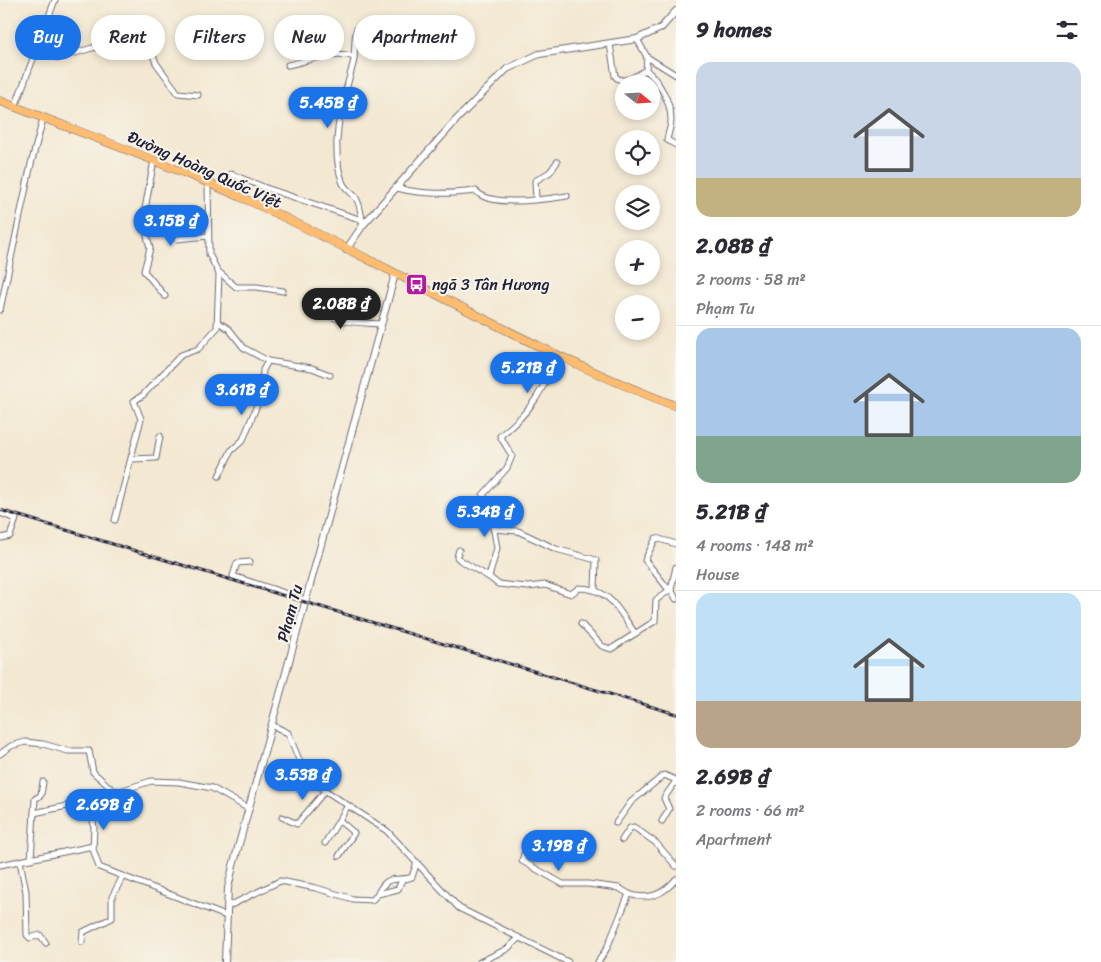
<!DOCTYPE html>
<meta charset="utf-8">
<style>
body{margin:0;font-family:Sriracha,sans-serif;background:#f2f2f3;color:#2b2b33;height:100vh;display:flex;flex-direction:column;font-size:19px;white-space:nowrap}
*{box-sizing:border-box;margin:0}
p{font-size:16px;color:#7c7c81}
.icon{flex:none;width:28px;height:28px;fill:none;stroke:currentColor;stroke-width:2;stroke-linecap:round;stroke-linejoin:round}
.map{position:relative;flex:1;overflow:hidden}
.details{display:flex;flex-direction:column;background:#fff;width:425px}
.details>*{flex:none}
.hud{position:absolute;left:15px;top:15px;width:475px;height:45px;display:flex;gap:10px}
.needle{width:32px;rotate:108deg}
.fabs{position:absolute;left:615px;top:75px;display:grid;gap:10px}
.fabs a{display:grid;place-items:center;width:45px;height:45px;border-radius:50%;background:#fff;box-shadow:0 2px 8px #0003;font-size:25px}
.price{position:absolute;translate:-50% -42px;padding:0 11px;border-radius:18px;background:#1a73e8;color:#fff;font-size:16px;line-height:32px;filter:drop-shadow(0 1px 2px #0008)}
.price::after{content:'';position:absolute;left:50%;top:30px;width:15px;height:11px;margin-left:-8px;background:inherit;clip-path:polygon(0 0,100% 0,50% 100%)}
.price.on{background:#222;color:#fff}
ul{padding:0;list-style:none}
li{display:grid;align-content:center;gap:10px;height:265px;padding:0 20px}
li+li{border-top:1px solid #e1e1e2}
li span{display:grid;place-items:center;height:155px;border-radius:15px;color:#555}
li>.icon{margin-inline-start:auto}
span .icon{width:90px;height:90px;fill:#fffc;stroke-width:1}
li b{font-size:21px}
h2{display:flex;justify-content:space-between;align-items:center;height:60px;padding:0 20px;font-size:21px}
.chip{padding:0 18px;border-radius:22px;background:#fff;box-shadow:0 2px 8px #0003;font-size:18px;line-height:45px}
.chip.on{background:#1a73e8;color:#fff}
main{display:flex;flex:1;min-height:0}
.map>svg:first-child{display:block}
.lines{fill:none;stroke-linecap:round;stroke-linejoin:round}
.minor-casing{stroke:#6b6770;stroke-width:7}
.tertiary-casing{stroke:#6b6770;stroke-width:8}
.trunk-casing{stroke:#6b6770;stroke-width:9}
.minor{stroke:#fff;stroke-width:5}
.tertiary{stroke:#fff;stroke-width:6}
.trunk{stroke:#febc70;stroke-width:8}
.rail-casing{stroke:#22223b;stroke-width:3}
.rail{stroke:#f7f3e8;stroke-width:1;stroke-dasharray:4;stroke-linecap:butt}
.labels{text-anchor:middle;stroke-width:4.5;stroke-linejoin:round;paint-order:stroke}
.street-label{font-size:16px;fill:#22223b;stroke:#f7f3e8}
.poi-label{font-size:16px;fill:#22223b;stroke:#f7f3e8;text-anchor:start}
</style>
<main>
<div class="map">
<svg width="676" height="962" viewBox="0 0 676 962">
<rect width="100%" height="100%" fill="#f7f3e8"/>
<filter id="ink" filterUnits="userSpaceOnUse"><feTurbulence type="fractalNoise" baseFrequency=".02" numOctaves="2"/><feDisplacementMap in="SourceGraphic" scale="10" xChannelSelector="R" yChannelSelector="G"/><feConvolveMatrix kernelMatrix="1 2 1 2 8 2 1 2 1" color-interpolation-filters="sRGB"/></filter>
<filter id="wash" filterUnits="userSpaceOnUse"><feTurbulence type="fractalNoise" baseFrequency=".0096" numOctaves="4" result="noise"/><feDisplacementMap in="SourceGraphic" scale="20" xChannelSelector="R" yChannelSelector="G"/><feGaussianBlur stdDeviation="1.12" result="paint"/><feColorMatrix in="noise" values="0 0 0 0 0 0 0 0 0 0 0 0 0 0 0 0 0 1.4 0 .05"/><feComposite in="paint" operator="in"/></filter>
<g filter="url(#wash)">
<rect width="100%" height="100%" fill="#f3e8d2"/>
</g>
<g filter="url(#ink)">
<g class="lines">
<defs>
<g id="minor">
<polyline points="637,39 647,57 676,75"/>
<path d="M610,44L615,76C623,86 637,75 646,70"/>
<polyline points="35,52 59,58 92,48 112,46 144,32 156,63 178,93 198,95"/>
<path d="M647,57L646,70C659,81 671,102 671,120C671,127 668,133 667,140L676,145"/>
<path d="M288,65C309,61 333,49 354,57"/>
<polyline points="15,107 55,0"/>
<polyline points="154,160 143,220 150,248 144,271 165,296"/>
<polyline points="231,174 266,188 362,220"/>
<path d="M397,188C424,195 449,194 476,191C490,208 546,199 567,196"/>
<polyline points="536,199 535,181 550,172 557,162"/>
<polyline points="143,220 177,239 208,236"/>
<path d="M363,225C361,216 361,206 356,198C352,192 344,189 342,181C329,142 343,102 353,64C356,53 353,40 357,29L377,27L397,29"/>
<polyline points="219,272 236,287 257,287 283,291"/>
<path d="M317,305C335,325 356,322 381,324"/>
<polyline points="0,310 31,164 43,119"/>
<polyline points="218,322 229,329 244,348 268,361 312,368 330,375"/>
<polyline points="132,459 156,458 160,436"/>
<polyline points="219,476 231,451 243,440 261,395 263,370 268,361"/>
<polyline points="0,513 16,519 10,536 1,538"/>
<polyline points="115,520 141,419 134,401 143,395 181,355 198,349 217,328 219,274 209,254 208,183"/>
<polyline points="493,529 518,531 556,549 596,560 595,589"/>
<path d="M459,550L457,557L460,560L489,577L498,584L528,587L545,585L571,594L579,588C610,588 618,610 635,633"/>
<polyline points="250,562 237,563 233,576 306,600"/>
<polyline points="676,567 671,589 676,599"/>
<path d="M489,577L497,548L490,508L483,495L507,468L512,456L500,436C533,410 541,392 559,355"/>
<polyline points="669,590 645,560 656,538 676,544"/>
<polyline points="581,624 602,646 611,649 655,621 656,600 671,589"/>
<polyline points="272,725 288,733 300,762 323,789 387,831 459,908 568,962"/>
<polyline points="0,754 11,746 25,742 43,744 68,751 89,751 93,772 114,791"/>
<polyline points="90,801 94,828 93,849 99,867 226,916"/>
<polyline points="34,813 35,799 41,795 43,782"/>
<polyline points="282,817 297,824 325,791"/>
<polyline points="662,821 669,809 664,798 676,781"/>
<polyline points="616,823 631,802 664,775 676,780"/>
<polyline points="622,840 630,828 634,827 656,843 676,866"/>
<polyline points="325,843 347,807"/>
<polyline points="524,854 522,861 563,884 588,884 619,888 629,894"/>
<polyline points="339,856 354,833 340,821"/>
<polyline points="31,859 34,813 90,801 109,791 120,791 151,781 179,782 212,788 249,809"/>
<polyline points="20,861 26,892 27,935 30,938 40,935 46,943"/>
<polyline points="0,865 93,846"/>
<polyline points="378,894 398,889 402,880"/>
<path d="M227,907L280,881L316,888L353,899L372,900C379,895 380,885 388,881C395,877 403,881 412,877L417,862"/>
<polyline points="82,942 83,932 112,918 112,897 123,876"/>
<polyline points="480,962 507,949 519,938"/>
<path d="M598,962L607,948L629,894C648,901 664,894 676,879"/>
</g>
<g id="tertiary">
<polyline points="346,250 363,225 458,118 507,69 539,54 637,39 661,28 676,11"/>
<polyline points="225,962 228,888 233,866 395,274"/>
</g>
<path id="trunk" d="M0,101C84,134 169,164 252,202C394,268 529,350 676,406"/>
</defs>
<use href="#minor" class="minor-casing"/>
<use href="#tertiary" class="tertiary-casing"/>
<use href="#trunk" class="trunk-casing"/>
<use href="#minor" class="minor"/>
<use href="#tertiary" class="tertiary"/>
<use href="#trunk" class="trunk"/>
<defs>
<polyline id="rail" points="0,510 676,714"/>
</defs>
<use href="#rail" class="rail-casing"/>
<use href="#rail" class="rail"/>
</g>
</g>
<defs>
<symbol id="bus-square" viewBox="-11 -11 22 22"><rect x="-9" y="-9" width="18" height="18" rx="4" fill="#b5179e" stroke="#f7f3e8"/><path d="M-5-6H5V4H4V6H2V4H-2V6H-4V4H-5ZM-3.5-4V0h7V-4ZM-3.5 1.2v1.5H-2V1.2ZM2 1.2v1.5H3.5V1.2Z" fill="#fff"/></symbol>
</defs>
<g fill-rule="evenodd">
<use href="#bus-square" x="404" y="272" width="25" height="25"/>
</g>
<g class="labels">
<g class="street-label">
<text transform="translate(205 169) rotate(24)" y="6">Đường Hoàng Quốc Việt</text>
<text transform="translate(289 613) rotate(-75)" y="6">Phạm Tu</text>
</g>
<g class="poi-label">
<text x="432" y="290">ngã 3 Tân Hương</text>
</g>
</g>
</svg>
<div class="fabs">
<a><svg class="needle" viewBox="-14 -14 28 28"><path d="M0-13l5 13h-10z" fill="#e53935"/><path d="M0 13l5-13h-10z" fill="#7c7c81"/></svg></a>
<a><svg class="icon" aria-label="locate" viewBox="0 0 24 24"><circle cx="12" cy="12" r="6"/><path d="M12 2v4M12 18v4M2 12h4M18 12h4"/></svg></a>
<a><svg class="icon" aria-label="layers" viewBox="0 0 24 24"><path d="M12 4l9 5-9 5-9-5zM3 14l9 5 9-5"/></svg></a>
<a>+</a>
<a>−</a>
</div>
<b class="price" style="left:328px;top:129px">5.45B ₫</b>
<b class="price" style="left:171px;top:247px">3.15B ₫</b>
<b class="price on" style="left:341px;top:330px">2.08B ₫</b>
<b class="price" style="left:528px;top:394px">5.21B ₫</b>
<b class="price" style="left:242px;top:416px">3.61B ₫</b>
<b class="price" style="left:485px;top:538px">5.34B ₫</b>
<b class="price" style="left:303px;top:801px">3.53B ₫</b>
<b class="price" style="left:104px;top:831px">2.69B ₫</b>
<b class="price" style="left:559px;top:872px">3.19B ₫</b>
<div class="hud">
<a class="chip on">Buy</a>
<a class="chip">Rent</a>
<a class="chip">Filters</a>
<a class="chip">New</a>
<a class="chip">Apartment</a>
</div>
</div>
<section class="details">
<h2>9 homes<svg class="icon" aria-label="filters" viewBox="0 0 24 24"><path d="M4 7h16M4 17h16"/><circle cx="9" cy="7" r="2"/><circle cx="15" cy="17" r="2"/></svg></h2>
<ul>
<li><span style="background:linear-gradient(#c9d6e8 75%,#c2b280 0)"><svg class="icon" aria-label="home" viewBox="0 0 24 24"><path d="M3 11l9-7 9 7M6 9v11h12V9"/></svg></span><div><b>2.08B ₫</b><p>2 rooms · 58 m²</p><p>Phạm Tu</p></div></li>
<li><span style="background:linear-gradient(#a9c7e8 70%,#7fa58c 0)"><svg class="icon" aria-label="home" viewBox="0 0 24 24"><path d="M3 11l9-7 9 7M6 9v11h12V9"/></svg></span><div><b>5.21B ₫</b><p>4 rooms · 148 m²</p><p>House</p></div></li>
<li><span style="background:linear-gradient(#bfe0f5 70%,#b9a48a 0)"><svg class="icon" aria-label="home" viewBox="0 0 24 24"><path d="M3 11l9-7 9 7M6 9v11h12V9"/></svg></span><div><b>2.69B ₫</b><p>2 rooms · 66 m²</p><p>Apartment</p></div></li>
</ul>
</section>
</main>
